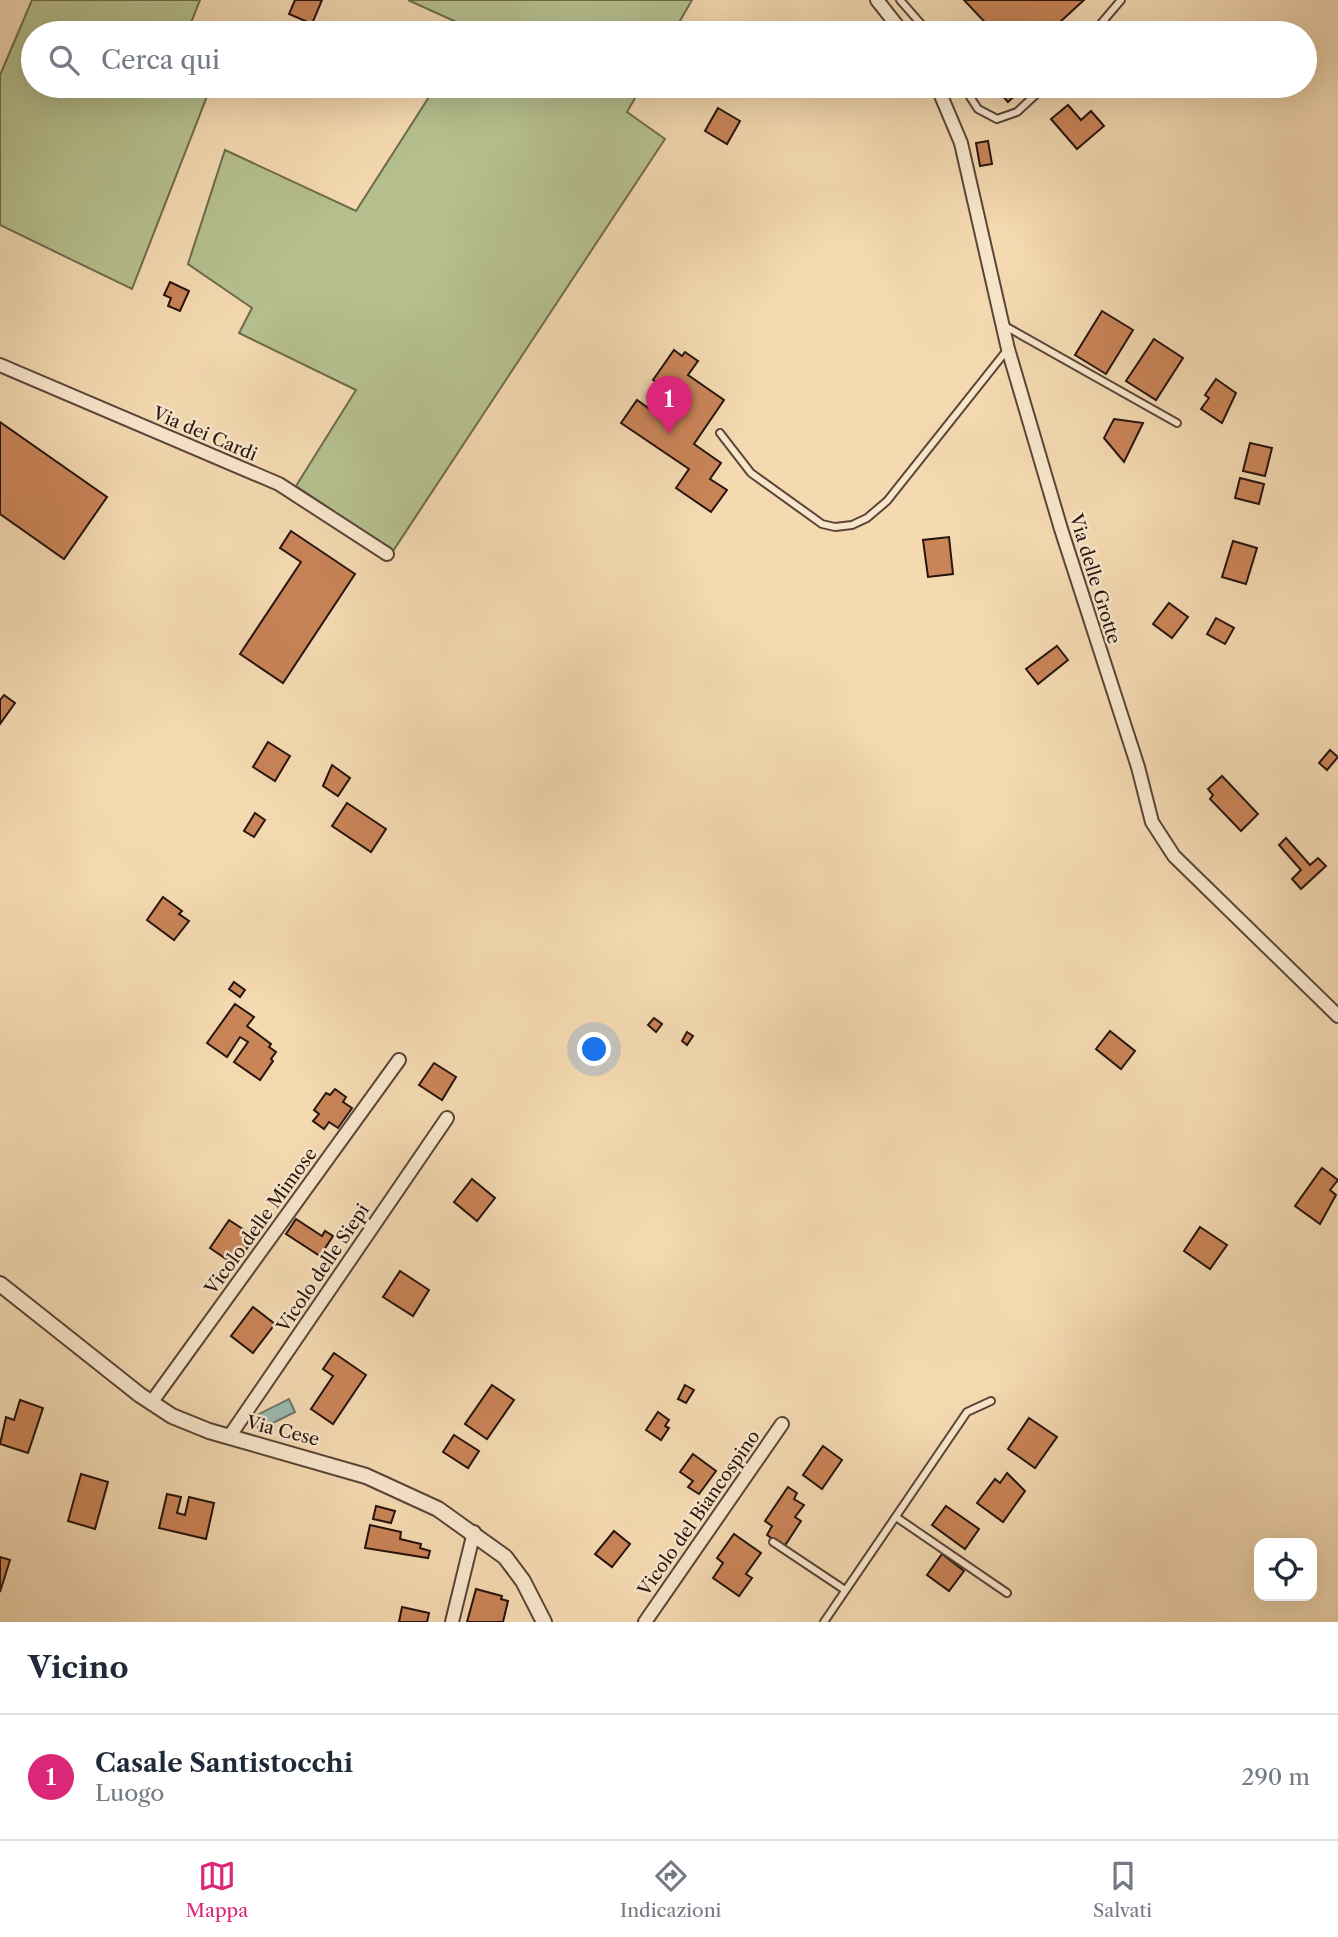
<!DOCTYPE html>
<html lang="it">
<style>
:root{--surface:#fff;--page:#f6f6f7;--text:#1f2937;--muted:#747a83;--line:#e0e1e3;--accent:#db2777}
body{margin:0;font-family:"Libre Caslon Text",serif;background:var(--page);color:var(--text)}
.controls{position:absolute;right:21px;bottom:21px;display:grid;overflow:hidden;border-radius:14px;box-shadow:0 7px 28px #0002}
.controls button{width:63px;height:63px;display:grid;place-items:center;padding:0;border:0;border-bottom:2px solid var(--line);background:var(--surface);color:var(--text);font:35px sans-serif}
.you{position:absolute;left:595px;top:1050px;width:24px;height:24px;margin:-18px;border:5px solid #fff;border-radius:50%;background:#1a73e8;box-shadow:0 0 0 10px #1a73e833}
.badge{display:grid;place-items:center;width:46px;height:46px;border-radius:50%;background:var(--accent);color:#fff;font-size:23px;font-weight:700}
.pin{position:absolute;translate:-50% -58px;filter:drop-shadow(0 2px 4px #0008)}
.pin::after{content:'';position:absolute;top:37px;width:24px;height:21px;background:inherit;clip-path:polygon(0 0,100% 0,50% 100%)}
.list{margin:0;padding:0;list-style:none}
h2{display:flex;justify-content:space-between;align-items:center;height:91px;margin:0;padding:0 28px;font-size:30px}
h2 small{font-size:23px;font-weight:400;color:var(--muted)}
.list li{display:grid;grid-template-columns:46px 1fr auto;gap:21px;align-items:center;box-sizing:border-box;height:126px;padding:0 28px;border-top:2px solid var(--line)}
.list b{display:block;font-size:26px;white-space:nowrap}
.list p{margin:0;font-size:23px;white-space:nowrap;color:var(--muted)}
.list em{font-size:23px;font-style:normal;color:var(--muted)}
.icon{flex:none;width:38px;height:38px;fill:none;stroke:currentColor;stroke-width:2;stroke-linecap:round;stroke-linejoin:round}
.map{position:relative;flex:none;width:1338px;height:1622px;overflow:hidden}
.search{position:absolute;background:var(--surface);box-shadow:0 7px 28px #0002;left:21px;right:21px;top:21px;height:77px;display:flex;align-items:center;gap:18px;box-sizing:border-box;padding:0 24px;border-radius:38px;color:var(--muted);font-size:26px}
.sheet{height:217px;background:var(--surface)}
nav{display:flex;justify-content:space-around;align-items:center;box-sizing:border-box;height:98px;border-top:2px solid var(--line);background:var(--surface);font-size:19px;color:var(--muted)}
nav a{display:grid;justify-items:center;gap:4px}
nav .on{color:var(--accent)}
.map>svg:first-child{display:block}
.green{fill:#b6c08f;stroke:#6e6a4e;stroke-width:2}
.water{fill:#9cbab0;stroke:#6d786f;stroke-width:2}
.building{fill:#c98458;stroke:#26140e;stroke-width:2}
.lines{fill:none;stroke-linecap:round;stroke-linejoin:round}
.service-casing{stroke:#5a4537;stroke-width:10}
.minor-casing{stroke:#5a4537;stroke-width:16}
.tertiary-casing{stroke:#5a4537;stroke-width:18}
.service{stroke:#f8e6cc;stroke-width:6}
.minor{stroke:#f8e6cc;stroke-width:12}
.tertiary{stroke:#f8e6cc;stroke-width:14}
.labels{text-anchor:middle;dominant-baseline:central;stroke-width:5;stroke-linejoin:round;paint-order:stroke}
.street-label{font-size:18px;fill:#26140e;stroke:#f8e6cc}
</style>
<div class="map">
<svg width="1338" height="1622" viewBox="0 0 1338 1622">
<rect width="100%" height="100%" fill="#f4d9b1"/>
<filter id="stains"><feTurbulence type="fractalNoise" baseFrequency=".00286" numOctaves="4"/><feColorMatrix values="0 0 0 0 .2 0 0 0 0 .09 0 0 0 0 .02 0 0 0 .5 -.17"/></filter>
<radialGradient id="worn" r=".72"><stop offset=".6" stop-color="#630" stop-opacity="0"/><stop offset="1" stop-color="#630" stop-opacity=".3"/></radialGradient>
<g class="green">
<path d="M32,0H200L187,33H33V86H211L132,289L0,225V75Z"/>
<path d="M408,0H692L673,33H463V25Z"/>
<path d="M436,86H642L627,112L665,139L393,551L296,486L356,390L239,333L252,308L188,264L225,150L356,211Z"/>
</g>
<path class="water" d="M289,1399L295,1412L259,1430L253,1417Z"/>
<g class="building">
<path d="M295,0H322L312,24L289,14Z"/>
<path d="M964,0H1084L1048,33H995Z"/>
<path d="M328,26L350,33H325Z"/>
<path d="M994,86H1025L1008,102Z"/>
<path d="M1068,105L1081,120L1091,111L1104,126L1077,149L1051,119Z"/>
<path d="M718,108L740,121L727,144L705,131Z"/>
<path d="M988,141L992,164L980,166L976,143Z"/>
<path d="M170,282L189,291L180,311L168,306L171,298L164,295Z"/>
<path d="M1102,311L1133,330L1106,374L1075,355Z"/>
<path d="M1154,339L1183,358L1156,400L1126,381Z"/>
<path d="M674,350L682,356L685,352L698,361L688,375L724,400L694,444L721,463L710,479L727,490L711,512L676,488L689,469L621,423L637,400L658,415L672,393L653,380Z"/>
<path d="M1216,379L1236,393L1222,423L1201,409L1209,398L1205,395Z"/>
<path d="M1114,419L1143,423L1124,462L1104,438Z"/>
<path d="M0,422L107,497L64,559L0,514Z"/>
<path d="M1250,443L1272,448L1265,476L1243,471Z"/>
<path d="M1240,478L1264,484L1259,504L1235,498Z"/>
<path d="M291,531L355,574L283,683L240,654L301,562L280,548Z"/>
<path d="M949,537L953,574L928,577L923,540Z"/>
<path d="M1233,541L1257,548L1246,584L1222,577Z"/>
<path d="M1169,603L1188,617L1172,638L1153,624Z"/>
<path d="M1216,618L1234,628L1225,644L1207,634Z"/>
<path d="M1057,646L1068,660L1038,684L1026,669Z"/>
<path d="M4,695L15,703L0,724V700Z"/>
<path d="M268,742L290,756L275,781L253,767Z"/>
<path d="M1330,750L1338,757L1327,770L1319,763Z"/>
<path d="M332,765L350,778L338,796L323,786Z"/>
<path d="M1222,776L1258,814L1241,831L1210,799L1213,795L1208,789Z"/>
<path d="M347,803L386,829L371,852L332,826Z"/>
<path d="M255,813L265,820L254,837L244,831Z"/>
<path d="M1286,838L1310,865L1318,858L1326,866L1301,889L1292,879L1301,870L1279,845Z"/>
<path d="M163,897L182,911L179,914L189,921L174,940L147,920Z"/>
<path d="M234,982L245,990L240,997L229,989Z"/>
<path d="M235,1004L254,1017L247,1026L271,1044L269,1047L276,1052L271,1059L273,1061L260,1080L234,1062L248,1042L240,1037L227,1057L207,1043Z"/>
<path d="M654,1018L662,1024L656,1032L648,1025Z"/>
<path d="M1110,1031L1135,1051L1121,1069L1096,1049Z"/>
<path d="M687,1032L693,1036L687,1045L682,1041Z"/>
<path d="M434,1063L456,1077L442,1100L419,1085Z"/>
<path d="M335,1089L346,1097L343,1102L352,1108L338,1128L329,1122L324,1129L313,1121L319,1114L314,1110L326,1093L330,1095Z"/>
<path d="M1322,1168L1338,1180L1330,1190L1336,1195L1320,1224L1295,1206Z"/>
<path d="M472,1179L495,1198L477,1221L454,1202Z"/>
<path d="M296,1219L322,1236L325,1231L333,1236L320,1256L286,1234Z"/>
<path d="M229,1220L255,1237L235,1265L210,1248Z"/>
<path d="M1200,1227L1227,1245L1210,1269L1184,1251Z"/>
<path d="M400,1271L429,1290L413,1316L383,1297Z"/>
<path d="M253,1307L275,1324L253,1353L231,1336Z"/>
<path d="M334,1353L366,1375L333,1424L311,1409L333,1376L323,1369Z"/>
<path d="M492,1385L514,1400L487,1439L465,1424Z"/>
<path d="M685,1385L694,1390L686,1403L678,1399Z"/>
<path d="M20,1400L43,1408L28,1453L0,1444L6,1417L14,1420Z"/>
<path d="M658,1412L669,1420L665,1426L669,1428L661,1440L646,1430Z"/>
<path d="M1029,1418L1057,1437L1035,1468L1008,1449Z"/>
<path d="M454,1435L479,1451L468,1468L443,1452Z"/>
<path d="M823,1446L842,1460L822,1489L803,1475Z"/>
<path d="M693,1454L716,1471L699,1494L688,1487L693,1481L680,1472Z"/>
<path d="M1007,1473L1025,1491L1003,1522L977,1503L995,1479L1000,1483Z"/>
<path d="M81,1474L108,1482L95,1529L68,1521Z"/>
<path d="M788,1487L797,1493L794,1499L804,1505L795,1517L801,1521L784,1547L767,1535L772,1526L765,1521Z"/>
<path d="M167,1494L181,1497L177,1513L185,1515L189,1497L214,1503L206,1539L159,1528Z"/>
<path d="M376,1506L395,1511L391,1523L373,1519Z"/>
<path d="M946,1506L979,1529L965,1549L932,1525Z"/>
<path d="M370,1525L401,1532L400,1539L421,1544L420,1548L430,1551L428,1558L365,1548Z"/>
<path d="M614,1531L630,1544L612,1567L595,1554Z"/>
<path d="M734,1534L761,1553L746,1574L752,1578L739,1596L713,1578L723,1563L717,1558Z"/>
<path d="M942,1554L964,1571L949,1591L927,1575Z"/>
<path d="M0,1557L10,1560L0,1592Z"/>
<path d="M476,1589L502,1596L501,1599L508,1601L503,1622H467Z"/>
<path d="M402,1607L429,1613L427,1622H399Z"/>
</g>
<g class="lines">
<g class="service-casing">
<g id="service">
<path d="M900,0L929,33"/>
<path d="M1093,33L1121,0"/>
<path d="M963,86L978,109L997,119L1017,112L1045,86"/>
<path d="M1005,326L1177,423"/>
<path d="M720,433L751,473L822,524L835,527L852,525L867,518L887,501L1007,350"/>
<path d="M896,1517L1007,1593"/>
<path d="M773,1542L845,1590"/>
<path d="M824,1622L967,1412L991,1401"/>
</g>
</g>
<g class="minor-casing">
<g id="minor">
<path d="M877,0L903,33"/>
<path d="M937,86L961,143L1008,349L1061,529L1138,767L1152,822L1174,856L1338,1016"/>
<path d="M0,365L279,484L387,554"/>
<path d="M151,1403L399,1060"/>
<path d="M229,1437L447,1118"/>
<path d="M452,1622L474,1532"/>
<path d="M645,1622L782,1424"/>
</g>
</g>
<g class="tertiary-casing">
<path id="tertiary" d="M0,1284L140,1395L172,1416L209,1431L366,1476L438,1509L505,1557L523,1581L544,1622"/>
</g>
<use href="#service" class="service"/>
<use href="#minor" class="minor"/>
<use href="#tertiary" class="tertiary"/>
</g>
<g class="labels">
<g class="street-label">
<text transform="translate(205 434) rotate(23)">Via dei Cardi</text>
<text transform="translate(1095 579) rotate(73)">Via delle Grotte</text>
<text transform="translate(261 1221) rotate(-54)">Vicolo delle Mimose</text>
<text transform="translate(323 1268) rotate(-56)">Vicolo delle Siepi</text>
<text transform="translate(283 1431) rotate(14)">Via Cese</text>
<text transform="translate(699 1513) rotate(-55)">Vicolo del Biancospino</text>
</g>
</g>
<rect width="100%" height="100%" filter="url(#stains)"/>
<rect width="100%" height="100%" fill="url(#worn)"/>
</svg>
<div class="controls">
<button><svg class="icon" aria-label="locate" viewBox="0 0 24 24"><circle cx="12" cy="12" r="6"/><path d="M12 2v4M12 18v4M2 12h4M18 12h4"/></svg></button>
</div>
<div class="you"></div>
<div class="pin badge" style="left:669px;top:434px">1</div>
<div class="search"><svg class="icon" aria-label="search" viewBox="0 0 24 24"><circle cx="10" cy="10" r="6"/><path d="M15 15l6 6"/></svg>Cerca qui</div>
</div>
<section class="sheet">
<h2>Vicino<small></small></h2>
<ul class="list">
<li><span class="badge">1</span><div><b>Casale Santistocchi</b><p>Luogo</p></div><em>290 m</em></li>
</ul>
</section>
<nav>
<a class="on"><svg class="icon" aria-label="map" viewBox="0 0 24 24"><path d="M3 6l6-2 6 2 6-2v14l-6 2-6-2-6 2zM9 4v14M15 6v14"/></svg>Mappa</a>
<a><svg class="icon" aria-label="directions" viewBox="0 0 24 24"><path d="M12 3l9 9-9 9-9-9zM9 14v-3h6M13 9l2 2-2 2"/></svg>Indicazioni</a>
<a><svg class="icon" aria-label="saved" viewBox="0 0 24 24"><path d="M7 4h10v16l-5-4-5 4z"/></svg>Salvati</a>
</nav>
